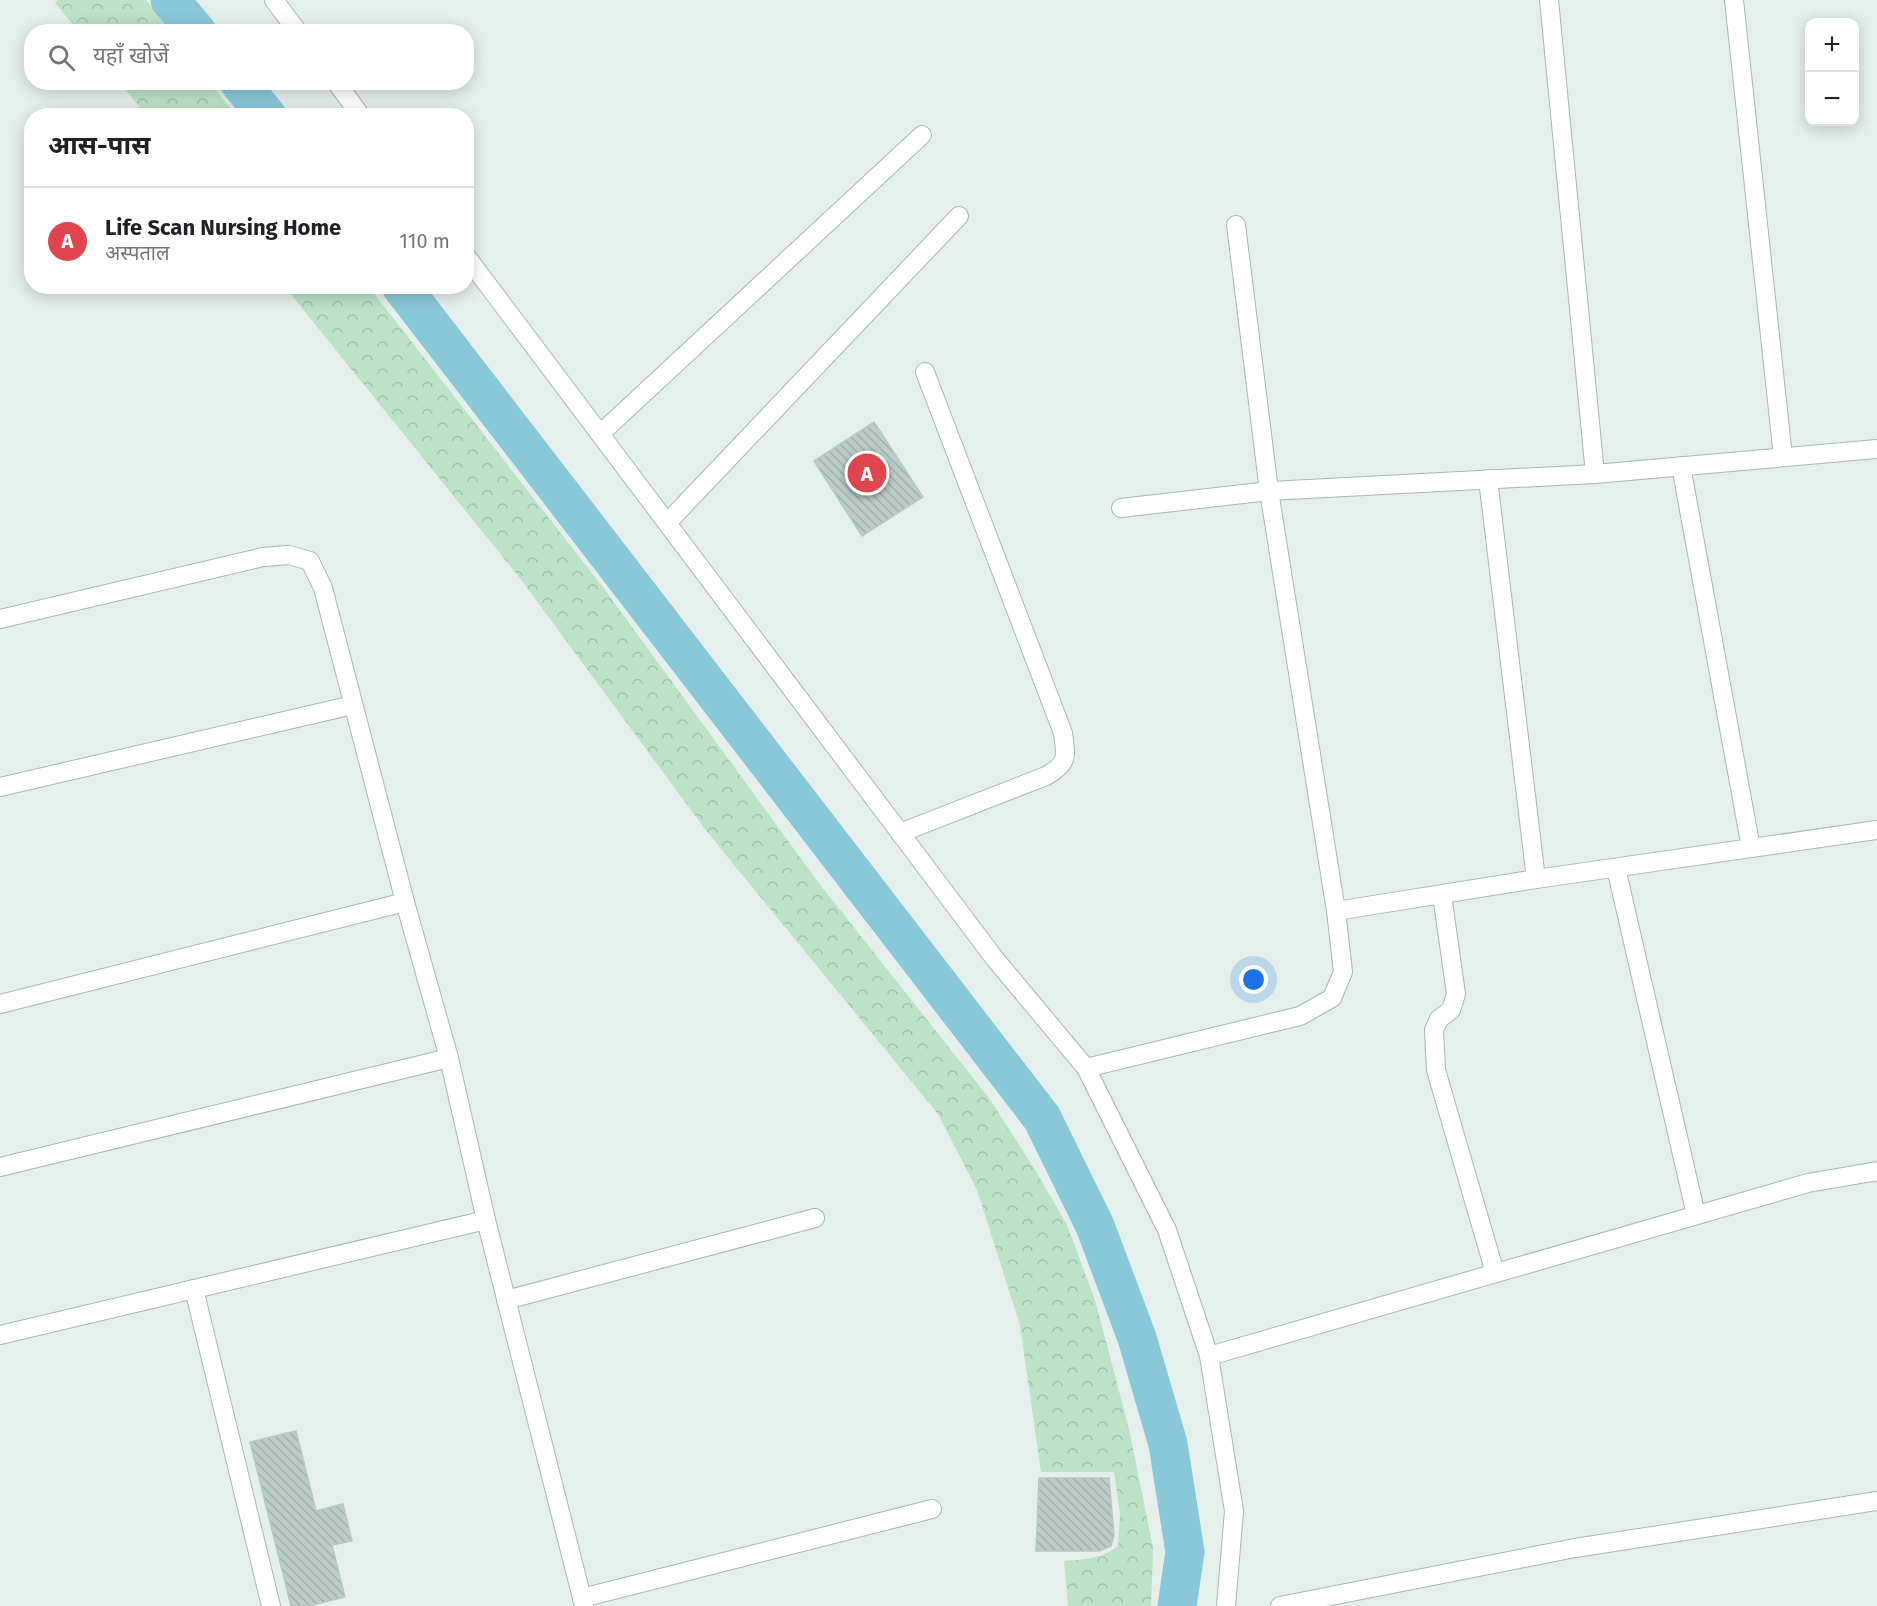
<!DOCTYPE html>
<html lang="hi">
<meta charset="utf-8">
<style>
:root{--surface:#fff;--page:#f2f2f2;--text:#202124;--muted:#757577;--line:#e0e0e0;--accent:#d93025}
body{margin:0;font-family:"Fira Sans","Noto Sans Devanagari",sans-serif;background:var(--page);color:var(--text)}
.controls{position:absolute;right:18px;top:18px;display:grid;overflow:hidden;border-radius:12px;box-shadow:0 3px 15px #0003}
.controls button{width:54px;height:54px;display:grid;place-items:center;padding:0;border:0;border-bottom:2px solid var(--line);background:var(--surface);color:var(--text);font:30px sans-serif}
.you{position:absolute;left:1254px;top:980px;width:21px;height:21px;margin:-15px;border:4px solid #fff;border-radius:50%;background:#1a73e8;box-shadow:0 0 0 9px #1a73e833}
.badge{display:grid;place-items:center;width:39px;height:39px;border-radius:50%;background:var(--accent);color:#fff;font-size:20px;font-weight:700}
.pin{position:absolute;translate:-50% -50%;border:3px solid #fff;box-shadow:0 2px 6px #0006}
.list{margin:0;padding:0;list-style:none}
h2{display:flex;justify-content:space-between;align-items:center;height:78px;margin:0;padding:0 24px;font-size:26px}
h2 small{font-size:20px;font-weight:400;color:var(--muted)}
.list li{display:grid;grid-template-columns:39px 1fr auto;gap:18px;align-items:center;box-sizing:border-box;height:108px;padding:0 24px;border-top:2px solid var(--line)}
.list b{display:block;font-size:22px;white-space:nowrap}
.list p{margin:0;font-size:20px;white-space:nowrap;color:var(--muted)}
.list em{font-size:20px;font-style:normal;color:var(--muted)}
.icon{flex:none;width:33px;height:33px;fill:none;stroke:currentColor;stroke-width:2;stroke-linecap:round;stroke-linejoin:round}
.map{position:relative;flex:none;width:1877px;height:1606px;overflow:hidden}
.search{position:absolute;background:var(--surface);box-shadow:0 3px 15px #0003;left:24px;top:24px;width:450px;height:66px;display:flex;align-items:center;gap:15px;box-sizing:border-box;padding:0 21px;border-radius:24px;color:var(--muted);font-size:22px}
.panel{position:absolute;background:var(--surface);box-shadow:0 3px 15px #0003;left:24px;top:108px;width:450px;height:186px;border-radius:24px}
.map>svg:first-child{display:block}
.forest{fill:url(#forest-crowns)}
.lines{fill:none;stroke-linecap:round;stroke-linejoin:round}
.canal{stroke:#89c8d8;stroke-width:39}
.building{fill:url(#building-back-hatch);stroke:#b6cac2;stroke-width:1.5}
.minor-casing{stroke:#a7b8b3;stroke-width:20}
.minor{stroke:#fff;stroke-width:18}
</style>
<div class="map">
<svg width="1877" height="1606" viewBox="0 0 1877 1606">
<defs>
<pattern id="forest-crowns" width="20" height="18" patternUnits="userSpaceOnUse" patternTransform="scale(1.5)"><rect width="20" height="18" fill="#bce2c8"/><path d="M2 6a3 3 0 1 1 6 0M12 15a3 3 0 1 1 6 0" fill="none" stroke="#a1c3ad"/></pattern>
<pattern id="building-back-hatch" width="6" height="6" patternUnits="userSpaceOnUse" patternTransform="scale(1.5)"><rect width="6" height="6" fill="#bccdc7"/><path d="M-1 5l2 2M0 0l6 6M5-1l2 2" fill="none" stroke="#a1b1ac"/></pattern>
</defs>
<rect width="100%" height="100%" fill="#e5efeb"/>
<g class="forest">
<path d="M58,0H146L170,31H78L55,3Z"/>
<path d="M120,83H210L236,115H146Z"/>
<path d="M285,287H369L605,590L818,882L989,1098L1037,1173L1067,1225L1095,1300L1129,1429L1153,1548L1151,1606H1068L1064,1561C1085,1559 1102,1559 1118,1546L1120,1514L1114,1472H1041L1020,1325L977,1190L938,1114L708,833L519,577Z"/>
</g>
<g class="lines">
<g class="canal">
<path d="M170,0L197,32"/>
<path d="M239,82L267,116"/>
<path d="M401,286L1042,1118L1095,1226L1137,1338L1168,1444L1185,1552L1177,1606"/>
</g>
</g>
<g class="building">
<path d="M874,422L923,497L862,536L814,461Z"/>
<path d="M296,1431L316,1511L343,1504L352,1541L332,1545L345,1597L308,1606H291L250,1442Z"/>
<path d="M1039,1478H1109L1114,1535L1111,1546L1099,1551H1036Z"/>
</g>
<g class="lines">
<g class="minor-casing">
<g id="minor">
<path d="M274,0L298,32"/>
<path d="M1549,0L1595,474"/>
<path d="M1734,0L1783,457"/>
<path d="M336,82L361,116"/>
<path d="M466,256L995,959L1086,1068L1167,1230L1209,1356L1234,1511L1226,1606"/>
<path d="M600,434L922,135"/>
<path d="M1681,466L1751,848"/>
<path d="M1488,479L1536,879"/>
<path d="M1121,508L1269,491L1595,474L1877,449"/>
<path d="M667,523L959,216"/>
<path d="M0,619L263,557L289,555L310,561L323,588L405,902L449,1058L486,1220L584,1606"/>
<path d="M0,787L353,705"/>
<path d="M900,833L1046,776C1069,763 1066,757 1063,733L925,372"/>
<path d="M1616,868L1696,1215"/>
<path d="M1442,895L1456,994L1451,1010L1439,1019L1434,1030L1436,1070L1495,1273"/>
<path d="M1336,911L1536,879L1877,830"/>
<path d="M0,1004L405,902"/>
<path d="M1086,1068L1300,1016L1332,998L1343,972L1336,911L1269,491L1236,225"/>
<path d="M0,1167L449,1058"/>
<path d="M194,1289L271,1606"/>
<path d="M506,1300L815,1218"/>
<path d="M0,1335L486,1220"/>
<path d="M1209,1356L1808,1183L1877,1171"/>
<path d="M582,1598L932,1509"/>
<path d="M1280,1606L1575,1548L1877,1501"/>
</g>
</g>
<use href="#minor" class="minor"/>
</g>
</svg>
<div class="controls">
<button>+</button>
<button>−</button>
</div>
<div class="you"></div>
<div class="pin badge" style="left:867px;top:473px;background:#e0444e">A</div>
<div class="search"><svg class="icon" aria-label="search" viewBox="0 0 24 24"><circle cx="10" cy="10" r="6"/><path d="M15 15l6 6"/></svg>यहाँ खोजें</div>
<section class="panel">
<h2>आस-पास<small></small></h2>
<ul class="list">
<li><span class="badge" style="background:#e0444e">A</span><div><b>Life Scan Nursing Home</b><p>अस्पताल</p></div><em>110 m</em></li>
</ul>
</section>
</div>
